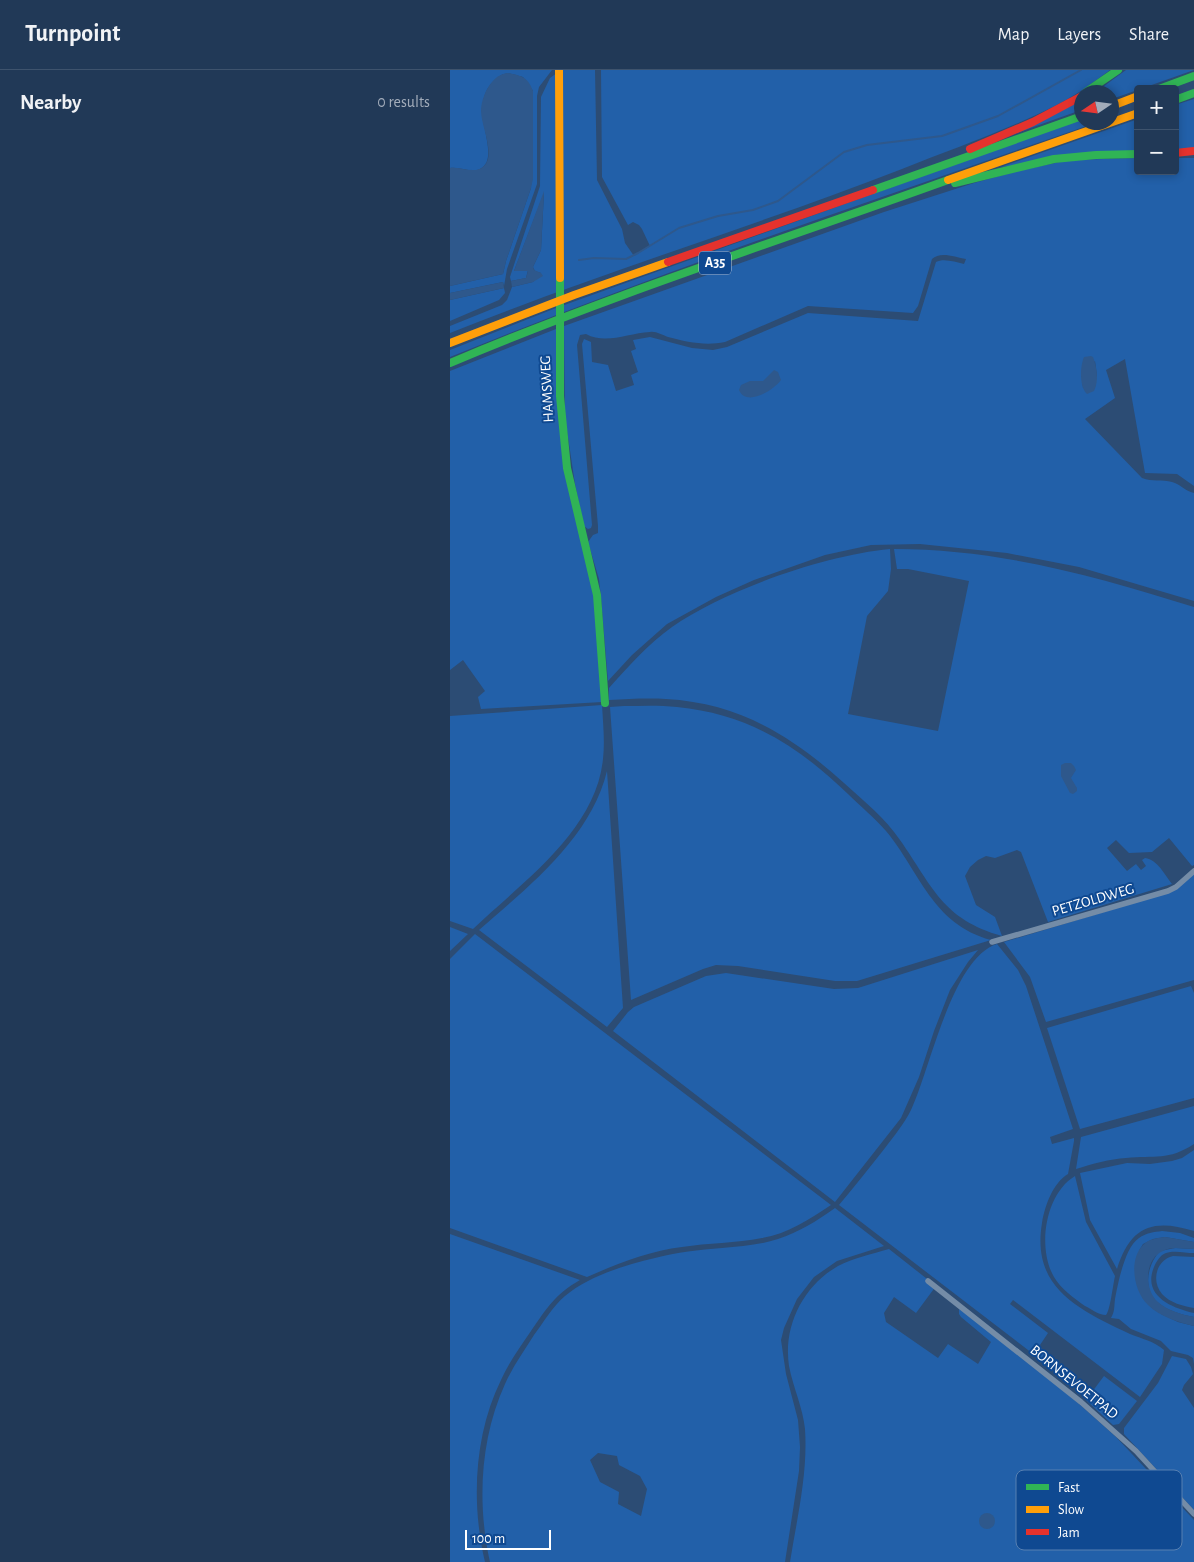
<!DOCTYPE html>
<meta charset="utf-8">
<style>
:root{--surface:#213957;--page:#29405d;--text:#f1f3f6;--muted:#a2acba;--line:#3e536d}
body{margin:0;font-family:"Alegreya Sans",sans-serif;background:var(--page);color:var(--text)}
.controls{position:absolute;right:15px;top:15px;display:grid;overflow:hidden;border-radius:5px;box-shadow:0 2px 8px #0003}
.controls button{width:45px;height:45px;display:grid;place-items:center;padding:0;border:0;border-bottom:1px solid var(--line);background:var(--surface);color:var(--text);font:25px sans-serif}
.compass{position:absolute;left:624px;top:15px;width:45px;height:45px;border-radius:50%;background:var(--surface);box-shadow:0 2px 8px #0003;rotate:257deg}
.scale{position:absolute;left:15px;bottom:12px;width:86px;box-sizing:border-box;padding-left:5px;border:2px solid #fff;border-top:0;font-size:14px;line-height:18px;white-space:nowrap;color:#fff;-webkit-text-stroke:4px #0f4991;paint-order:stroke}
.list{margin:0;padding:0;list-style:none}
h2{display:flex;justify-content:space-between;align-items:center;height:65px;margin:0;padding:0 20px;font-size:21px}
h2 small{font-size:16px;font-weight:400;color:var(--muted)}
.map{position:relative;flex:none;width:744px;height:1492px;overflow:hidden}
header{display:flex;align-items:center;gap:30px;box-sizing:border-box;height:70px;padding:0 25px;background:var(--surface);border-bottom:1px solid var(--line)}
header strong{font-size:24px}
nav{display:flex;gap:28px;margin-inline-start:auto;font-size:18px}
main{display:flex}
aside{flex:1;background:var(--surface)}
.map>svg:first-child{display:block}
.green{fill:#2260a9;fill-rule:evenodd}
.water{fill:#2e588c}
.lines{fill:none;stroke-linecap:round;stroke-linejoin:round}
.stream{stroke:#2e588c;stroke-width:2}
.street{stroke:#748ca7;stroke-width:5.5}
.fast{stroke:#30b455;stroke-width:8}
.slow{stroke:#ff9f0a;stroke-width:8}
.jam{stroke:#e5322d;stroke-width:8}
.labels{text-anchor:middle;dominant-baseline:central;stroke-width:4;stroke-linejoin:round;paint-order:stroke}
.shield{fill:#0f4991;stroke:#b7c8de;stroke-width:1}
.shield-label{font-size:14px;font-weight:bold;fill:#fff}
.street-label{font-size:15px;fill:#fff;stroke:#0f4991}
.key{fill:#0f4991;stroke:#5780b2;stroke-width:1}
.key-label{font-size:14px;fill:#fff}
</style>
<header>
<strong>Turnpoint</strong>
<nav><a>Map</a><a>Layers</a><a>Share</a></nav>
</header>
<main>
<aside>
<h2>Nearby<small>0 results</small></h2>
<ul class="list">
</ul>
</aside>
<div class="map">
<svg width="744" height="1492" viewBox="0 0 744 1492">
<rect width="100%" height="100%" fill="#2c4c74"/>
<g class="green">
<path d="M0,0H102L89,17L87,26V114L57,199L54,216L53,212L0,223V216L53,204L56,191L81,118L83,21L73,7C57,3 55,0 42,13C18,38 50,82 33,97C24,105 10,96 0,98Z"/>
<path d="M111,0H145L147,110L172,159L175,173L184,186L200,176L192,159L189,155L183,152L178,155L152,107L151,0H660C646,10 632,21 616,30C564,58 507,77 452,99C303,157 149,203 0,263V256L52,235L57,230L62,217L83,212L91,203L85,201L83,197L91,180L94,123L64,201L78,200L76,208L61,211L60,207L90,116L91,27L100,8Z"/>
<path d="M676,0H744L662,29V22H646Z"/>
<path d="M744,29V79L725,80V35Z"/>
<path d="M631,31V40L561,65Z"/>
<path d="M631,49L632,52L645,53C429,128 212,201 0,287V280L106,238Z"/>
<path d="M688,49V81L551,97Z"/>
<path d="M688,88V101H725V88H744V416L727,404L695,403L675,289L656,300L665,328L635,349L692,408C702,412 712,409 722,412C730,414 735,421 744,423V531L629,497L557,483L470,474L421,475L375,485L304,510L266,527L217,554L182,585L158,611L151,528L149,509L138,472L143,465L148,463V456L132,274L134,269L141,272L142,292L158,295L166,321L184,315L181,305L188,302L181,281L186,279L183,270L200,267L242,278L263,280L277,277L358,243L468,251L486,192C494,188 505,192 514,194L516,189C505,187 490,181 482,189L468,236L463,243L358,236L275,272C255,276 237,272 218,267C212,265 206,261 200,262C178,263 156,275 136,264L130,265L127,275L142,455L141,458L138,459L134,456L125,414L115,347L114,256L434,142L524,113L568,101L619,90ZM645,291L647,306L633,318L632,305Z"/>
<path d="M54,218L55,223L49,230L0,251V230Z"/>
<path d="M106,259L109,343L144,527L152,632L31,639L28,627L35,621L13,590L0,600V301Z"/>
<path d="M440,479L441,499L438,521L417,546L398,644L488,661L519,511L458,499H447L444,479C549,479 645,506 744,537V795L742,796L719,768L702,782L679,783L666,770L657,778L677,801L686,794L691,800L696,796L692,790L695,788C708,790 714,804 722,814L598,852L571,782L567,780L545,788L536,786L528,790L520,797L515,806L526,835L545,847L552,866C492,849 483,817 450,770C435,748 414,731 394,713C342,666 289,633 216,629C197,628 178,629 159,630V618C178,597 198,574 222,557C275,520 375,485 440,479Z"/>
<path d="M152,635C153,653 155,671 153,689C146,761 71,813 23,859L0,851V646Z"/>
<path d="M174,636C191,636 209,635 227,637C298,644 347,675 398,724C410,736 425,748 436,761C470,802 482,854 541,870L407,911H385L288,896L266,895L253,899L181,930L160,637Z"/>
<path d="M157,701L173,938L157,957L29,860C78,817 141,768 157,701Z"/>
<path d="M744,803V910L596,952L580,907L554,872L717,823Z"/>
<path d="M0,857L18,864L0,881Z"/>
<path d="M25,864L381,1135C360,1149 337,1164 312,1168C286,1173 258,1173 232,1177C199,1181 167,1194 137,1207L0,1158V889Z"/>
<path d="M547,874L568,900L576,916L623,1059L600,1067L602,1074L624,1068V1071L618,1104C603,1113 595,1135 592,1153C581,1219 630,1240 680,1264C692,1269 704,1271 714,1280L712,1294L690,1327L563,1230L560,1234L598,1263L590,1275L594,1284L591,1290L389,1135C405,1116 420,1097 435,1078C444,1066 454,1054 461,1040C480,1000 502,888 547,874Z"/>
<path d="M528,880L518,892L500,920L484,961L469,1007L451,1048L385,1132L163,961L178,942L184,937L256,906L276,903L384,919L408,918Z"/>
<path d="M741,916L744,923V1028L630,1059L597,958Z"/>
<path d="M744,1036V1074C718,1091 705,1085 676,1088C660,1089 642,1094 626,1099L631,1067Z"/>
<path d="M744,1080V1161C702,1148 680,1157 667,1199L640,1150L630,1103L677,1093L700,1094L722,1091L732,1088Z"/>
<path d="M625,1106L636,1152L665,1206C663,1215 660,1241 656,1245C648,1245 642,1239 635,1236C625,1229 610,1218 604,1207C587,1178 595,1124 625,1106Z"/>
<path d="M385,1138L434,1176L387,1191L364,1207L347,1229L334,1258L331,1270L336,1304L348,1350L350,1377L349,1401L335,1492H40C27,1434 30,1369 55,1314C63,1296 74,1281 84,1265C94,1252 102,1237 115,1226C139,1206 175,1195 205,1188C227,1182 249,1180 272,1178C291,1176 310,1175 328,1169C349,1162 367,1151 385,1138ZM148,1383L167,1386L169,1395L190,1406L197,1419L191,1446L168,1434L169,1422L150,1412L140,1390Z"/>
<path d="M712,1161L730,1163L744,1168V1172L715,1167L703,1169L693,1174L690,1179L686,1190L685,1200L711,1244L728,1252L744,1256V1294L743,1288L738,1285L721,1281L711,1271L681,1259L669,1249L661,1248C665,1241 664,1237 665,1229C668,1213 675,1177 689,1168C696,1163 704,1162 712,1161Z"/>
<path d="M0,1164L130,1210C105,1224 97,1238 81,1261C70,1277 59,1292 51,1310C24,1365 21,1433 35,1492H0Z"/>
<path d="M725,1178L744,1179V1183C736,1183 724,1180 716,1183C710,1185 706,1192 704,1197C692,1226 722,1238 744,1243V1247C732,1245 716,1240 707,1232C692,1218 698,1194 710,1181Z"/>
<path d="M439,1179L486,1216L466,1243L444,1227L434,1243L436,1252L488,1288L498,1274L528,1294L541,1272L511,1247L509,1244V1239L567,1278L666,1367L744,1450V1492H340C347,1448 358,1404 355,1359C353,1338 343,1317 339,1296C333,1256 353,1216 388,1196C403,1188 422,1184 439,1179Z"/>
<path d="M723,1186L744,1187V1238C733,1236 720,1233 712,1224C701,1211 706,1190 723,1186Z"/>
<path d="M722,1286L736,1289L741,1297L743,1304L734,1315L732,1320L744,1338V1440L674,1364V1358L677,1354L708,1313Z"/>
<path d="M654,1306L687,1331L669,1354L663,1355L636,1330Z"/>
</g>
<g class="water">
<path d="M58,3C72,6 78,7 83,21V109L81,118L56,191L53,204L0,216V98C10,96 25,105 34,96C46,85 31,56 31,41C31,31 36,19 42,12C47,6 51,4 58,3Z"/>
<path d="M94,121L91,180L83,197L84,200L91,203L93,206L83,212L62,217L61,211L76,208L78,201H64Z"/>
<path d="M53,212L54,218L0,230V223Z"/>
<path d="M641,286L643,287C647,297 649,311 644,321L637,324C629,317 630,296 634,287Z"/>
<path d="M324,300L328,302L331,310C323,321 296,337 289,320L291,315L300,311H313Z"/>
<path d="M615,693H621L624,696L626,700L621,708L627,718V721L623,724L620,723L611,706V695Z"/>
<path d="M715,1167L744,1172V1179C734,1179 722,1176 713,1181C694,1189 694,1220 708,1232C716,1240 733,1245 744,1247V1256C728,1252 710,1247 698,1235C684,1222 678,1190 693,1175C699,1169 707,1168 715,1167Z"/>
<circle cx="537" cy="1451" r="8"/>
</g>
<g class="lines">
<path class="stream" d="M129,190L144,188L176,189L188,183L229,158L268,146L303,140L328,131L394,82L417,75L492,66L548,46L631,0"/>
<g class="street">
<path d="M542,872L718,821L726,817L744,801"/>
<path d="M478,1211L631,1332L686,1381L744,1444"/>
</g>
<g class="fast">
<path d="M709,19L744,6"/>
<path d="M636,22L668,0"/>
<path d="M725,30L744,23"/>
<path d="M505,113L604,89L646,85L688,84"/>
<path d="M423,120L632,46"/>
<path d="M110,208V326L117,398L147,525L155,633"/>
<path d="M0,293C163,224 332,170 498,110"/>
</g>
<g class="slow">
<path d="M109,0L110,208"/>
<path d="M662,36L688,26"/>
<path d="M498,110L688,43"/>
<path d="M0,273L124,225L218,192"/>
</g>
<g class="jam">
<path d="M520,79L583,52L632,26"/>
<path d="M725,83L744,81"/>
<path d="M218,192L423,120"/>
</g>
</g>
<g class="labels">
<rect class="shield" x="249" y="181.5" width="32" height="23" rx="4"/>
<g class="shield-label">
<text x="265" y="193">A35</text>
</g>
<g class="street-label">
<text transform="translate(97 319) rotate(-93)">HAMSWEG</text>
<text transform="translate(643 830) rotate(-16)">PETZOLDWEG</text>
<text transform="translate(624 1312) rotate(39)">BORNSEVOETPAD</text>
</g>
</g>
<rect x="566" y="1400" width="166" height="80" rx="8" class="key"/>
<rect x="576" y="1414" width="23" height="6" fill="#30b455"/>
<rect x="576" y="1436" width="23" height="7" fill="#ff9f0a"/>
<rect x="576" y="1459" width="23" height="6" fill="#e5322d"/>
<g class="key-label">
<text x="608" y="1422">Fast</text>
<text x="608" y="1444">Slow</text>
<text x="608" y="1467">Jam</text>
</g>
</svg>
<div class="controls">
<button>+</button>
<button>−</button>
</div>
<svg class="compass" viewBox="-18 -18 36 36"><path d="M0-13l5 13h-10z" fill="#e53935"/><path d="M0 13l5-13h-10z" fill="#a2acba"/></svg>
<div class="scale">100 m</div>
</div>
</main>
